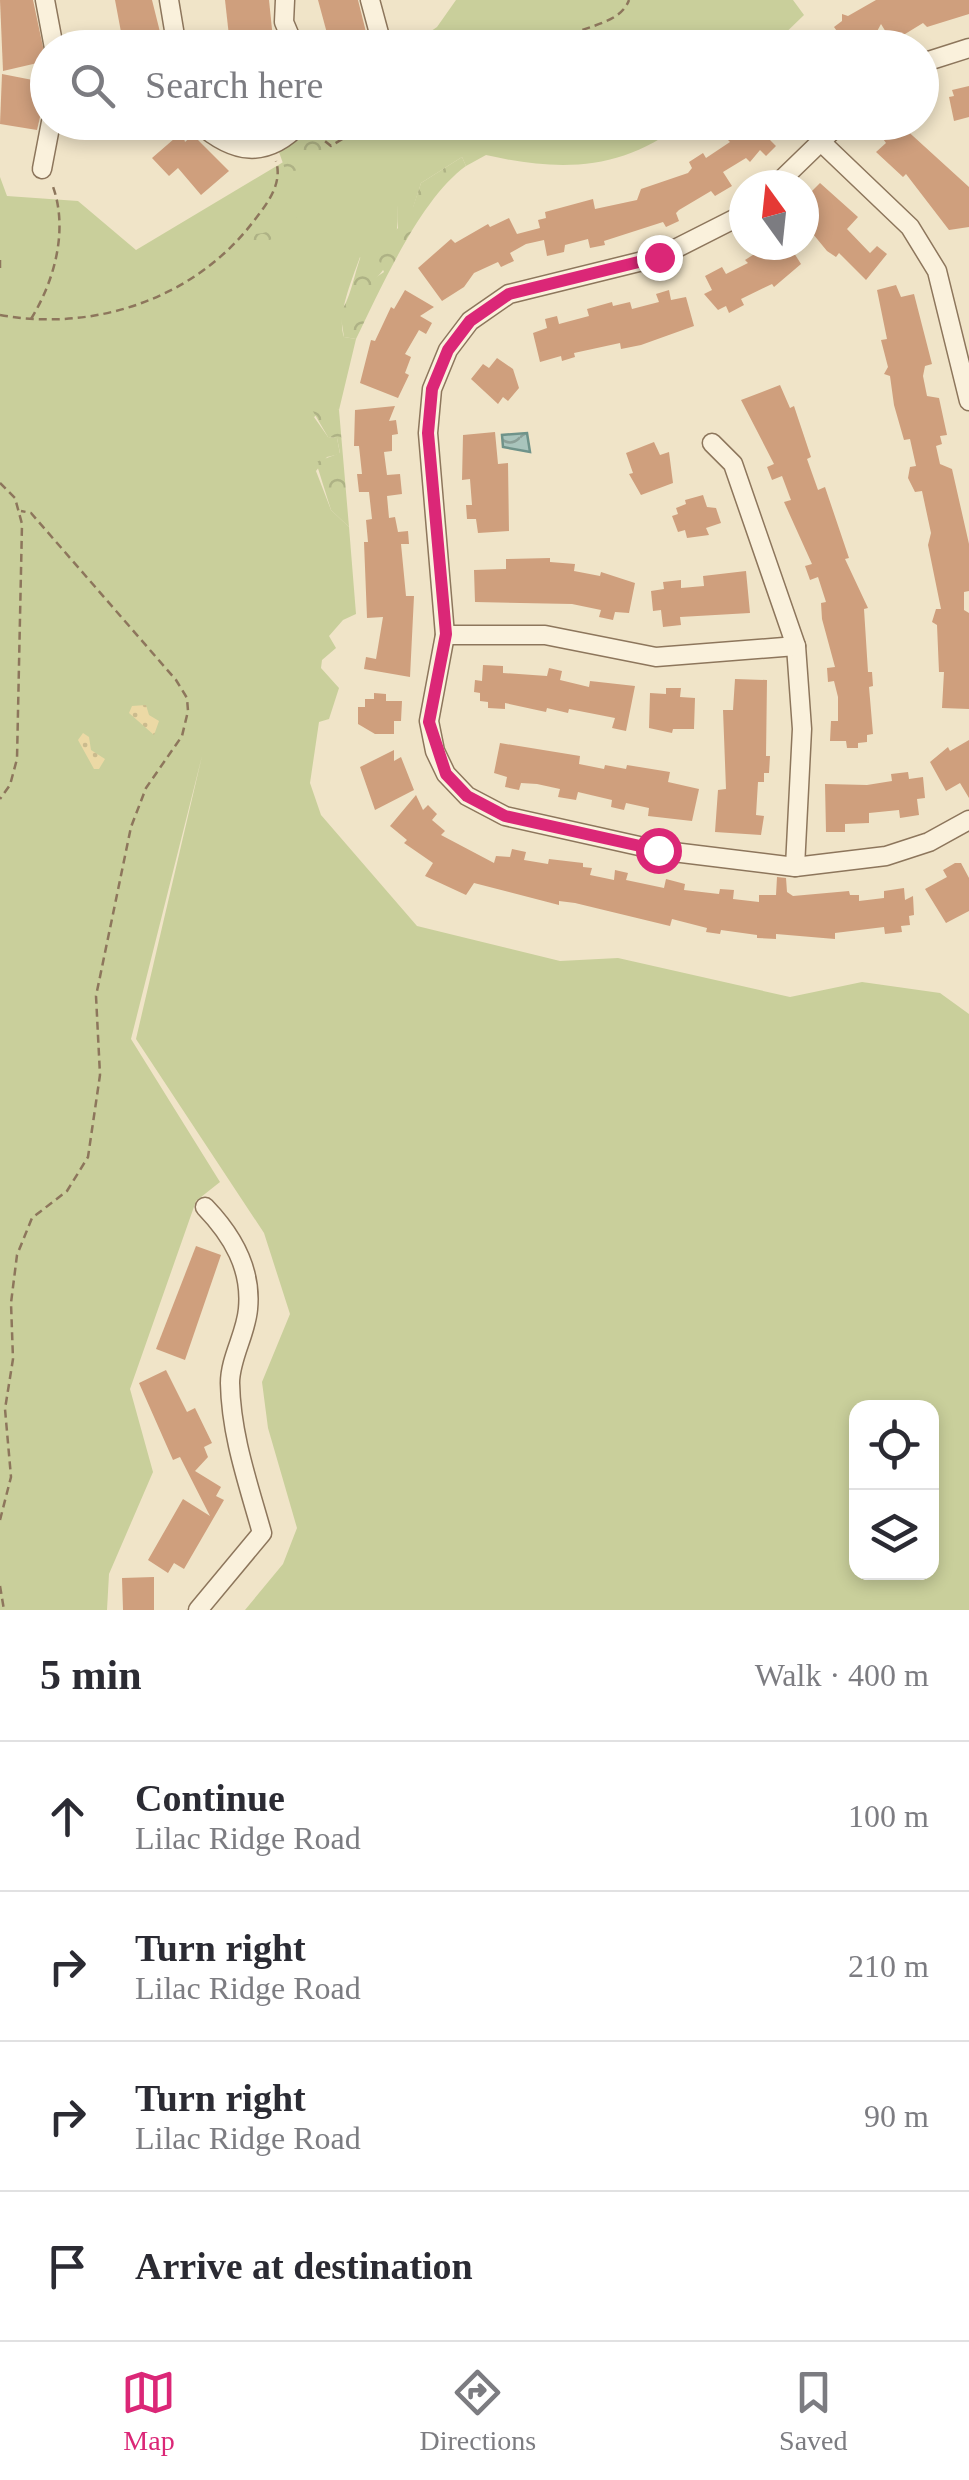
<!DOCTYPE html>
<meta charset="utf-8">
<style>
:root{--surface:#fff;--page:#f2f2f3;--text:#2b2b33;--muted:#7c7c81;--line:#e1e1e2;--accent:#db2777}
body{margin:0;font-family:"Times New Roman",serif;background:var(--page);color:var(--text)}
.controls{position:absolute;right:30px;bottom:30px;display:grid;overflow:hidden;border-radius:20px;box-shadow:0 5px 15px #0003}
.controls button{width:90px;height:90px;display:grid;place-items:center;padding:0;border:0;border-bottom:2px solid var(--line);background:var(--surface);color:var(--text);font:50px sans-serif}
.compass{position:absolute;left:729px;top:170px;width:90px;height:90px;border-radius:50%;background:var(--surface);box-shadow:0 5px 15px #0003;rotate:345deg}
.stop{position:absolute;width:30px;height:30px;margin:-22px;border:8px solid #db2777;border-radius:50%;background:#fff}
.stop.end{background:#db2777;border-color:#fff;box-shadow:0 2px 10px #0008}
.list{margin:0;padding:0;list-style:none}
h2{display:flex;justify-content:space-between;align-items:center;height:130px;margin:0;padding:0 40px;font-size:42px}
h2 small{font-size:32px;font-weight:400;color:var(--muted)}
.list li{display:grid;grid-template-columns:65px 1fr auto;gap:30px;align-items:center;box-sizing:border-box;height:150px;padding:0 40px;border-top:2px solid var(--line)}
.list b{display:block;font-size:38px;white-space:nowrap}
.list p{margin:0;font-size:32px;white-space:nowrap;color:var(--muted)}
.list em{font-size:32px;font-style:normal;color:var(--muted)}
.icon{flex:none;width:55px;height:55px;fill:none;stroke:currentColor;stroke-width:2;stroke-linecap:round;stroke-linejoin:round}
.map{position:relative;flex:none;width:969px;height:1610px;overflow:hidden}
.search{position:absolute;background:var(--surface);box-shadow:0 5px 15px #0003;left:30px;right:30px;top:30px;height:110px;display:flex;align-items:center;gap:25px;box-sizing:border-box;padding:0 35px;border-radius:55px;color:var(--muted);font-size:38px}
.sheet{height:730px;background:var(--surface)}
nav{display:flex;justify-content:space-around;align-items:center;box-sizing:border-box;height:140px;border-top:2px solid var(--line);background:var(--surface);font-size:28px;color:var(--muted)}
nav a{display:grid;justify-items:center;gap:5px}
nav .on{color:var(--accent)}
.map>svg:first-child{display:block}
.grass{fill:#c9cf9b;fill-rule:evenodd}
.forest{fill:url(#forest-crowns)}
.sand{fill:url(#sand-dots)}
.water{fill:url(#water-waves);stroke:#6f938a;stroke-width:2.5}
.building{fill:#cf9f7d}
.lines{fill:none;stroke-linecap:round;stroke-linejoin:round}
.minor-casing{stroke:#8d765c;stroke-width:21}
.path{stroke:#8d765c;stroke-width:2.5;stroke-dasharray:8 5;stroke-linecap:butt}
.minor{stroke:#faf1dc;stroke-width:18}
.route{stroke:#db2777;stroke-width:12}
</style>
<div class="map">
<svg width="969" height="1610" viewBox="0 0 969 1610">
<defs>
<pattern id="forest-crowns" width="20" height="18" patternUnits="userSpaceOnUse" patternTransform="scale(2.5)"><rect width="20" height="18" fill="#c9cf9b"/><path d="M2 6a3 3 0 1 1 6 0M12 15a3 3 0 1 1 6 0" fill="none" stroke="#aeb285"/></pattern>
<pattern id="sand-dots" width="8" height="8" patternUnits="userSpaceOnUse" patternTransform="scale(2.5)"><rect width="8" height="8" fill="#ecd9a5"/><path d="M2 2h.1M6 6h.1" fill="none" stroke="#cbbb8e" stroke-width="1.8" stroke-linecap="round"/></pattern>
<pattern id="water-waves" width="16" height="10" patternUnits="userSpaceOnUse" patternTransform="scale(2.5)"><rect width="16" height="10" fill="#a9c4bc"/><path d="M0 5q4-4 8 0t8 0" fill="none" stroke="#8ba098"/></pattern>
</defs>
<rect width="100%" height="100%" fill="#f0e4c8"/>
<g class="grass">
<path d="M456,0H793L804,15L771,47H408L437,27Z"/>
<path d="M334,123H683C621,171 561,172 486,155L466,166L462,157L421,183L413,208L397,206C400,228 393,264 375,279L360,257C353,277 336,316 344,337L356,339L339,410L329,406L314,417L328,437L337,438L340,454L327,457L316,471L331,510L349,527L356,614L343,620L329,636L336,648L322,660L321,668L339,688L329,719L319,722L310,783L321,815L417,926L560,961L618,958L790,997L862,982L940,993L969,1014V1610H245L283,1564L297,1528L268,1428L262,1382L290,1314L264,1233L136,1039L202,756L131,1039L220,1182L196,1201L130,1389L153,1472L109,1574L107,1610H0V177L7,196L78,201L136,250L332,133ZM856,1408H932V1572H856Z"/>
</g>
<g class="forest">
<path d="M312,123H334L328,150L317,153L315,168L286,172L279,152L300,139Z"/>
<path d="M462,157L466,166C420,199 381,288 356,339L344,337L340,311C349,305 355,271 361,256H368L375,278L384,272L377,256L380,247L398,228L397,205L413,207L421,183Z"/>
<path d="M316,207L317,216L258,246L247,242L254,234C275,234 296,216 316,207Z"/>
<path d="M323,399L339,410L349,527L331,510L316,462L340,453L337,438L328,437L311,408Z"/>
</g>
<g class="sand">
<path d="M146,705L149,715L159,721L154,735L129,713L132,706Z"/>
<path d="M83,733L89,737L91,750L105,759L99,769H94L78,740Z"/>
</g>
<path class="water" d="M527,433L530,452L503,447L502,435Z"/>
<g class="building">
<path d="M0,0H33L46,61L3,71Z"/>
<path d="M115,0H152L161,36L156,37L159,48H124Z"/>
<path d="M225,0H269L273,39L246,48L230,45Z"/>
<path d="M318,0H358L368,40L356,48H331Z"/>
<path d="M876,0H969V14L927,27L923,23L892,42L881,24L868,48H849L834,27L842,21V14L848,16Z"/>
<path d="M2,74L48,83L37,130L0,124Z"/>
<path d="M969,86V117L954,121L949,97L954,96L952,90Z"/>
<path d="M137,122H181L182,126L142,137Z"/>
<path d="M736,122H773L779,128L770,140L776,146L766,156L760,150L750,162L746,158L723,172L732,186L715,196L711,191L679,210L676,213L679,221L666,227L663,222L604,241L605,245L590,248L588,239L565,245L564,252L547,256L544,240L526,244L510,253L514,261L501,267L498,262L474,273L464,287L442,301L418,268L451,239L455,243L488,224L490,227L509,218L517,234L540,228L538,220L546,218L545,212L593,199L595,209L637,200L641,189L688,173L692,168L689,162L703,153L706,158L730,142L726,138Z"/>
<path d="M888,122L902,126L969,187V227L949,230L906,174L903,177L876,152L886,143L878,132Z"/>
<path d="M182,132L185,142L193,135L229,171L201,195L178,168L169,176L152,158Z"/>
<path d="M820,183L858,217L847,229L870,253L877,246L887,254L866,280L839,253L836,257L827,251L804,223V199Z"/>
<path d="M755,245H789L801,264L774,287L772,284L741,299L744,305L729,313L726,306L718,310L704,294L712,290L705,276L722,267L726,274L748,263L745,260L759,251Z"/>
<path d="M896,285L901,297L914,294L932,364L925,366L923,376L927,396L939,398L947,435L940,436L942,444L936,446L940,464L952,469L969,544V591L964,592V610L969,613V709L942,708L944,672H939L937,625L932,622L936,609H941L928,545L931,533L922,491L915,492L908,478L910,467L916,466L910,439L904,440L894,405L890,376L884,374L888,367L881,340L887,339L877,290Z"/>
<path d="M405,290L434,307L420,316L432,323L426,334L419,330L405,354L411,357L405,373L409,375L398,398L360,383L371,340L375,341L391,307L394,309Z"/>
<path d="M669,290L671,300L686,297L694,326L641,345L621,349L620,343L574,353L575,357L562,361L561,356L540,362L533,333L547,328L545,319L557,316L559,324L589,316L587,309L612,302L613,306L630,302L632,309L659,302L656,294Z"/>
<path d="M497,358L513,369L519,388L508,401L503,397L498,404L471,379L483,364L489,368Z"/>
<path d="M780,385L790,408L794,406L811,457L807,459L818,490L825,487L849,558L845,559L868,608L864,609L868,672H872L873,686L869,687L873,734L867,735V742L858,743V748H847L846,741H830L831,721H838V697L834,681L828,682L827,668L835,667L822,619L821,603L826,602L818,577L810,580L805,566L812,564L784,502L791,500L782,476L772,480L767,467L774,464L741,400Z"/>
<path d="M395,406L389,421L396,420L398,434L392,435V451L384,452L387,475L400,474L402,494L387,496L389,518L395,517L398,532L408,531L409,544H401L406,596H414L410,677L364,669L366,657L376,659L383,617L367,618L364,542H368L366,520L372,519L369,492H359L357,474H362L359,446H354L355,410Z"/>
<path d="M495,432L498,464L508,463L509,531L478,533L476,519H467L466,505H472L470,479L462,480L463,435Z"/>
<path d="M654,442L660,455L669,452L673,483L641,495L629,474L633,473L626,453Z"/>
<path d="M703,495L707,507L716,508L721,523L706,528L709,535L687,538L685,530L678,532L672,516L678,514L676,508L686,504L685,500Z"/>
<path d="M550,558V562L575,564L574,571L600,576L601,572L635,583L629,613L615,612L613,620L599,617L601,610L572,604L475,602L474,570L506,569V559Z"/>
<path d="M746,571L750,613L680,617L681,625L663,627L661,610L653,611L651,591L664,589L663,582L681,580V588L704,586L703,576Z"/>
<path d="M483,665L503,666V673L547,676L549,668L562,671L560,680L589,687L590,681L635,686L626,731L612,728L615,718L569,709L568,713L547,708L546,712L505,703V709L488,708V702L480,701V693L474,692L475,680L482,681Z"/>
<path d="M735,679L767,680L766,756H770L769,773H764V782H758L756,815L764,816L761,835L715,832L718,790L726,789L723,710H733Z"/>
<path d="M666,688H681L680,697L695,698L694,729H673L672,733L649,728L650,693L666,694Z"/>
<path d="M374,693L386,694V701H402L401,721H394V734H375L358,724V707H365V699H374Z"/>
<path d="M969,740V798L960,783L946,791L930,762L948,747L950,751Z"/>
<path d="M500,743L580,756L579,764L604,769L605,765L626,769L627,765L670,772L668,782L699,789L692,821L648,816L649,808L626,803L624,810L611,807L612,800L578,792L576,800L558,797L560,789L537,784L521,783L519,790L505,787L507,777L494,773Z"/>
<path d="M394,750V761L401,757L414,790L375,810L360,767Z"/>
<path d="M908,772L909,779L923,777L925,798L917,799L919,815L900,818L899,810L869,813V823L845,824V832H826L825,784L867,785L892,781L891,774Z"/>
<path d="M416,795L423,810L428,805L437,814L432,820L445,831L441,835L494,863L496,856L510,857L512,849L526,852L524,860L548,864L549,859L583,863V867L592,868L590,875L614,880L615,870L628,873L626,880L664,888L666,879L685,884L684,890L719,894L720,889L734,890L733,899L759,902V895H776L777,877L786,878L787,892L793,896L849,891L850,895H859V901L884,898V891L904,888L905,900L913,896L914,915L909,916L910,925L901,926L902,932L885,934L884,927L835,933V939L776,934V939L757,938V935L721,930L720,934L706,932L707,928L672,919L670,926L575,903L559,901V905L474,883L466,895L425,876L433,863L404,843L407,840L390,826Z"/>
<path d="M955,863H961L969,878V911L946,923L925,889L947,877L943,870Z"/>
<path d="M196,1246L221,1255L185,1360L156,1349Z"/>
<path d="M166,1370L187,1412L195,1408L212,1443L204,1447L208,1457L195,1471L221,1487L216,1496L224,1500L184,1569L174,1563L168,1573L148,1560L183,1499L210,1516L180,1457L173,1460L139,1383Z"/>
<path d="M154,1577V1610H123L122,1578Z"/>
</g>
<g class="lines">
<g class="minor-casing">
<g id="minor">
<path d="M45,0L54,48"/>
<path d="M169,0L177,48"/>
<path d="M285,0L284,22L295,48"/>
<path d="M370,0L383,48"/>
<path d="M922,63L969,48"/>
<path d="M197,122C233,154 266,161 302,122"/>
<path d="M820,141L910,227L937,271L969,401"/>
<path d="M42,169L51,122"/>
<path d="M776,185L841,122"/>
<path d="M744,214L659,257L509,294L470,321L448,350L432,389L428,433L445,635L429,721L435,751L446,774L467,796L505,816L657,850L795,867L886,856L929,842L969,820"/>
<path d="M712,443L733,464L796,646L802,729L795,867"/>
<path d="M445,635H545L656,657L796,646"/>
<path d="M198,1610L262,1533C248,1483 231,1435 230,1383C230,1358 246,1334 248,1309C252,1268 232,1235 205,1207"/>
</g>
</g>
<g class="path">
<path d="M548,48C573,25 619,28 629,0"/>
<path d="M315,133L331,146L357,130C377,144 400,141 416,122"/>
<path d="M0,260V272"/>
<path d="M0,315C94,332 194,299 253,222C267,204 283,184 276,161"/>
<path d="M31,319C55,280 69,228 52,184"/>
<path d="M0,483L15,498L22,524L17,759L10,785L0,799"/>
<path d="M0,1520L11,1477L5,1409L13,1359L11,1303L17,1255L32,1218L67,1191L88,1157L100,1075L96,996L131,827L146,788L182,736L188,711L187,698L176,680L31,513L21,511"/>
<path d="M0,1586L4,1610"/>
</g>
<use href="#minor" class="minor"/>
</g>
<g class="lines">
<path class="route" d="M658,850L505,816L467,796L446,774L429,722L446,634L428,433L432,389L448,350L470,321L509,294L659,257"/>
</g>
</svg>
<div class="controls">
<button><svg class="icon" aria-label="locate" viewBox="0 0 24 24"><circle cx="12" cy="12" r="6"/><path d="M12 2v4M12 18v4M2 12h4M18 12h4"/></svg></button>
<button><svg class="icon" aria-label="layers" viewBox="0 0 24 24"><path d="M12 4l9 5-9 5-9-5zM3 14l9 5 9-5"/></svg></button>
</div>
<svg class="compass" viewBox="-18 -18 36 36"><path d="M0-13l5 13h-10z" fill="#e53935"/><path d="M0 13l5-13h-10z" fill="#7c7c81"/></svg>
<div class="stop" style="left:658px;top:850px"></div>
<div class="stop end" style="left:659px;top:257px"></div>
<div class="search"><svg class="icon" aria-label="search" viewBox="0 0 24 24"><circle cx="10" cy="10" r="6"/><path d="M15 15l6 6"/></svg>Search here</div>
</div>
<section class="sheet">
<h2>5 min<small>Walk · 400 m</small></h2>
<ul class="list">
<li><svg class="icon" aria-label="ahead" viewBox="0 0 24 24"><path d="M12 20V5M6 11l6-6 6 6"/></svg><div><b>Continue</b><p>Lilac Ridge Road</p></div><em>100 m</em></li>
<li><svg class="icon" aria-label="right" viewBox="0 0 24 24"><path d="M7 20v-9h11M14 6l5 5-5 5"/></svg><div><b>Turn right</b><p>Lilac Ridge Road</p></div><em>210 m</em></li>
<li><svg class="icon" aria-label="right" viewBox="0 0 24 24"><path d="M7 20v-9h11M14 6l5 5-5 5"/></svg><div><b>Turn right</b><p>Lilac Ridge Road</p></div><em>90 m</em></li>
<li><svg class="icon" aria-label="arrive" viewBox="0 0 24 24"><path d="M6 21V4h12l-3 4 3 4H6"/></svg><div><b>Arrive at destination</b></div></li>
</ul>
</section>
<nav>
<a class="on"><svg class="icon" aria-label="map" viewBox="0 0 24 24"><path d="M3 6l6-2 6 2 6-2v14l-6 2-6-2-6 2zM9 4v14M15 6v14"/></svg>Map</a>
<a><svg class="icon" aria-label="directions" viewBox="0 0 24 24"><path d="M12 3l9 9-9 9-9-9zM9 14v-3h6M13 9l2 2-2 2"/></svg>Directions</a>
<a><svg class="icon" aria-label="saved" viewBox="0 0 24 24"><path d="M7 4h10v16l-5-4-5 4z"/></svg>Saved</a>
</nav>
